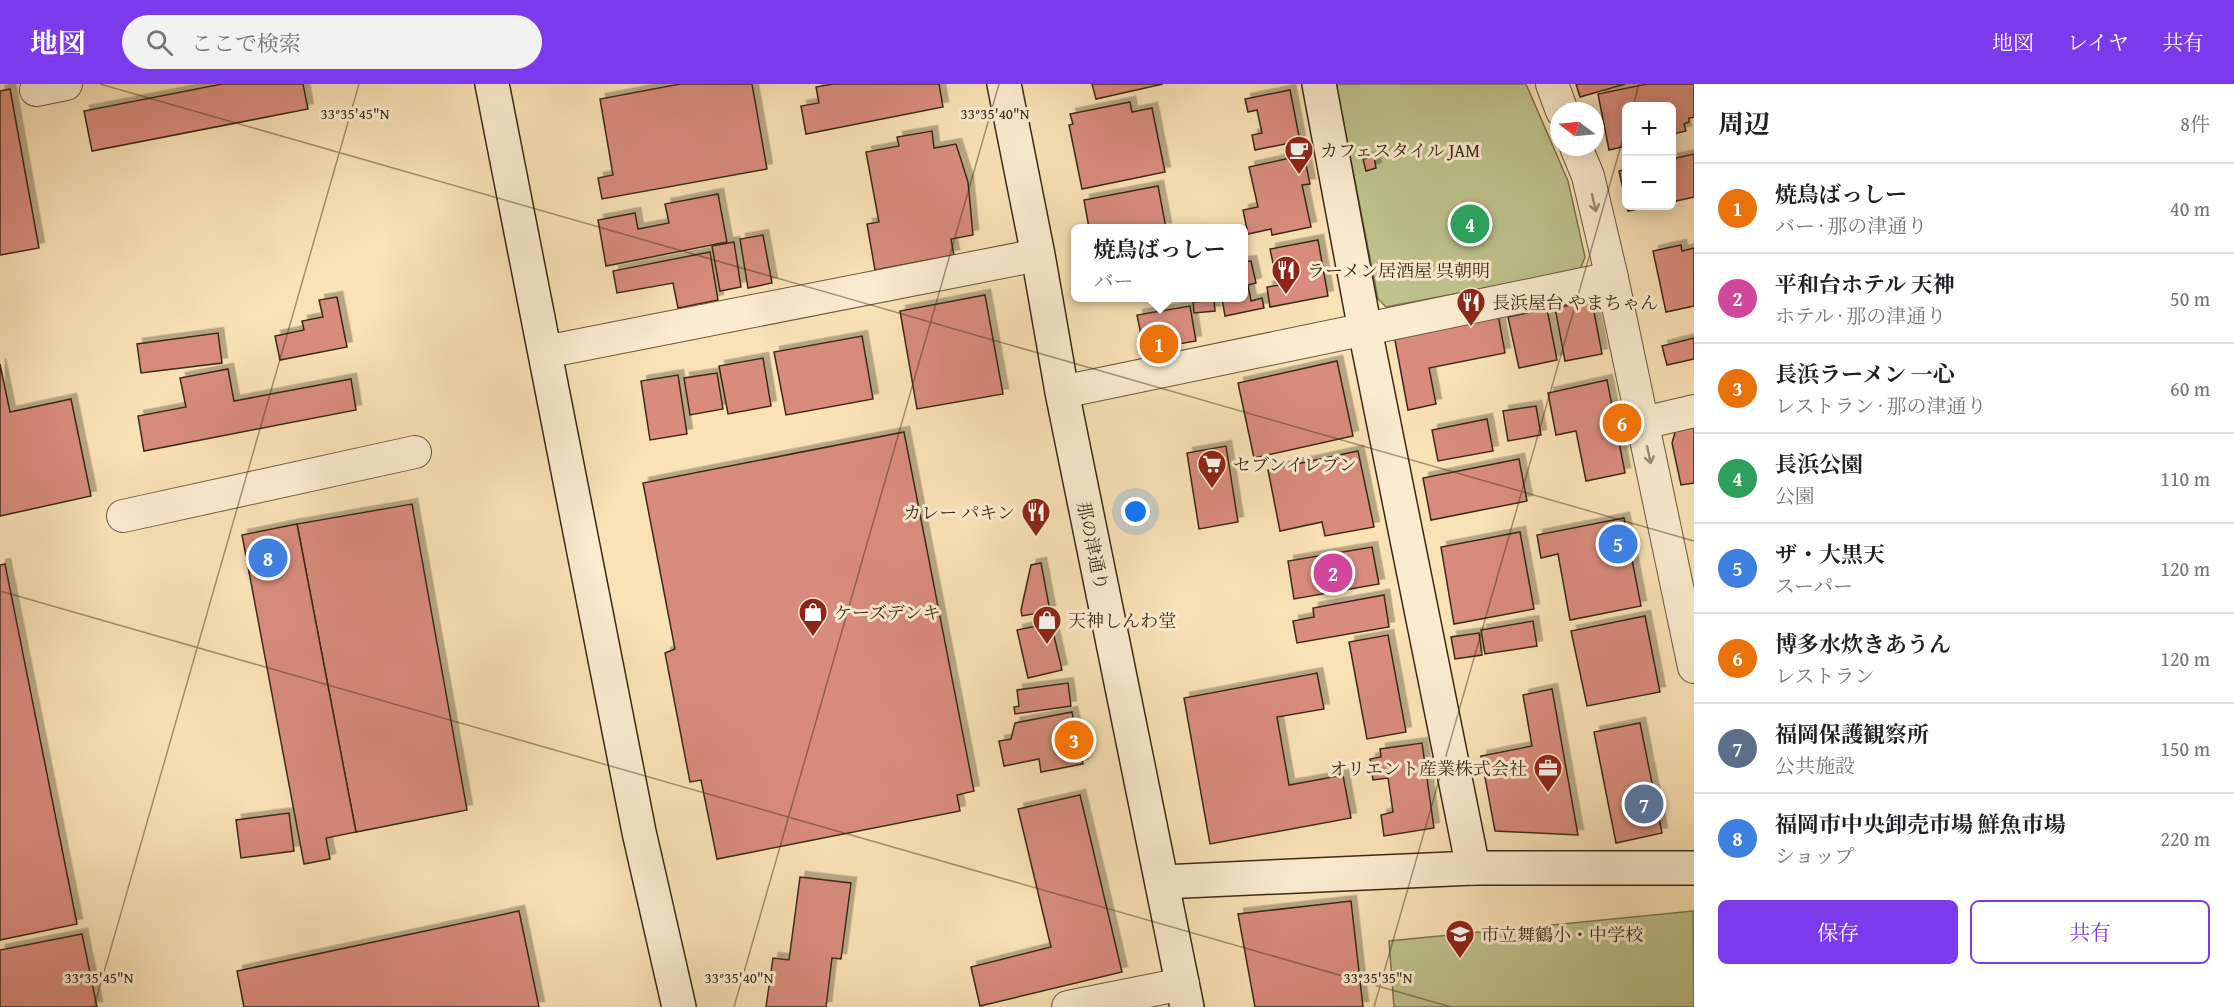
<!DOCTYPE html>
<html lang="ja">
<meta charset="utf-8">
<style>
:root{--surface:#fff;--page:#f2f2f2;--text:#202124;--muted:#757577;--line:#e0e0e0;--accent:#7c3aed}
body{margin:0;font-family:"Gentium Book Plus","Noto Serif JP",serif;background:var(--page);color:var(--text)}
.controls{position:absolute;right:18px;top:18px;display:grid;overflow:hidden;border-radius:9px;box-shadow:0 3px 15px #0003}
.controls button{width:54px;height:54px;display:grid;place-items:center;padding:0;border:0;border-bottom:2px solid var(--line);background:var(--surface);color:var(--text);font:30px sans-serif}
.compass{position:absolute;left:1550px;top:18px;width:54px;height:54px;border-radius:50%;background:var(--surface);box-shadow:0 3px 15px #0003;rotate:286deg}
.you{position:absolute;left:1136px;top:428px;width:21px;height:21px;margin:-15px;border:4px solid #fff;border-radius:50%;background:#1a73e8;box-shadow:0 0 0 9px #1a73e833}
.badge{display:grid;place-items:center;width:39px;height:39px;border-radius:50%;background:var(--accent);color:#fff;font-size:20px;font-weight:700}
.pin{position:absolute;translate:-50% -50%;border:3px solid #fff;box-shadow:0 2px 6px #0006}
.popup{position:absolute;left:1071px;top:140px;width:177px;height:78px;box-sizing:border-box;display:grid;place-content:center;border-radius:9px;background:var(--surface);filter:drop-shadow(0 2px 4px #0005);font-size:20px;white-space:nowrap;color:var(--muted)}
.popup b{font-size:22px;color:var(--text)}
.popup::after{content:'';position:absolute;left:50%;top:100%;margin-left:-12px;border:12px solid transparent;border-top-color:var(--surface)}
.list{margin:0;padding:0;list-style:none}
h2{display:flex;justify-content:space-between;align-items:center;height:78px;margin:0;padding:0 24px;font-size:26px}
h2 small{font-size:20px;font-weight:400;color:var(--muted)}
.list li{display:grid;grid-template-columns:39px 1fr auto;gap:18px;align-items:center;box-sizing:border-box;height:90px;padding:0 24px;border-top:2px solid var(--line)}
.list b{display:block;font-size:22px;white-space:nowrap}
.list p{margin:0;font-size:20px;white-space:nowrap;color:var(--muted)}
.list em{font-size:20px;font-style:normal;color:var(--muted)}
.actions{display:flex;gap:12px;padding:18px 24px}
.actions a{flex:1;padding:14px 0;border:2px solid var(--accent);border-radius:9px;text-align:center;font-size:21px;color:var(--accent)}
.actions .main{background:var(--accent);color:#fff}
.icon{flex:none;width:33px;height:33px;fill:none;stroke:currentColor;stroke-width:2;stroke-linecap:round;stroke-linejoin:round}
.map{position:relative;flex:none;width:1694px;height:923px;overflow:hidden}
header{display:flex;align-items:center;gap:36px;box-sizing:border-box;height:84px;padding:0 30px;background:var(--accent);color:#fff}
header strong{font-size:28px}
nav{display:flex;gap:33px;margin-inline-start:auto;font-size:21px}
.search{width:420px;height:54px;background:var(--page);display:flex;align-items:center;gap:15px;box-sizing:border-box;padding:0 21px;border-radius:33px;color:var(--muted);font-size:22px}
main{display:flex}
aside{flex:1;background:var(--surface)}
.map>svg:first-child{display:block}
.green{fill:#bfc38d;stroke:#7d7652;stroke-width:1.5}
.building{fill:#d98c7d;stroke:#3b2a17;stroke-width:1.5;filter:url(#shadow)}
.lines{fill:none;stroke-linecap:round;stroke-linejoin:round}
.street-casing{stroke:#6a583f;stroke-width:34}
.secondary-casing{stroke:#3b2a17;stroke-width:36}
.street{stroke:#fbecd0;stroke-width:32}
.secondary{stroke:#fbecd0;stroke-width:33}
.oneway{stroke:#9b8b74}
.ticks{fill:none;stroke:#3b2a17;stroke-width:1.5;stroke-opacity:0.45}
.labels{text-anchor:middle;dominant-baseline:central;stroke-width:6;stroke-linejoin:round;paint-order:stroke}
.poi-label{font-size:18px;fill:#3b2a17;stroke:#fbecd0;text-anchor:start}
.street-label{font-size:18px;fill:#3b2a17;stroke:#fbecd0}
.ticks-label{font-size:15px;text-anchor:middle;fill:#3b2a17;stroke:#fbecd0;stroke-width:6;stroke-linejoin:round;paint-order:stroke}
</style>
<header>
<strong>地図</strong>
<div class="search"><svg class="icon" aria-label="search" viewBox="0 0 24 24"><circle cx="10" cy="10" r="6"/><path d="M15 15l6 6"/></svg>ここで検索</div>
<nav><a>地図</a><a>レイヤ</a><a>共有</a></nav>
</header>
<main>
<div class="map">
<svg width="1694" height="923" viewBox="0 0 1694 923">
<defs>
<filter id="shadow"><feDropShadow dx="5.5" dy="-5.5" stdDeviation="0" flood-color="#0004"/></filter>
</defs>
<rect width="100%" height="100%" fill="#f9e2b6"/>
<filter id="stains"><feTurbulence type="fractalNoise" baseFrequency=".00333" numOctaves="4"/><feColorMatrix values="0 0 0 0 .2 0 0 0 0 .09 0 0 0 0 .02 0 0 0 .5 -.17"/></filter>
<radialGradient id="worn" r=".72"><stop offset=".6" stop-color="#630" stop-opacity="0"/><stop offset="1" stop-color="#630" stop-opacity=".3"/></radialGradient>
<g class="green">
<path d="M1336,0H1526L1568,97L1585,173L1580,186L1386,223L1378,215Z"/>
<path d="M1693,827L1694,923H1394L1389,857Z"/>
</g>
<g class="building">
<path d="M222,0H303L308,25L92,67L84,27Z"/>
<path d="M680,0H752L767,85L602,115L598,94L613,91L600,15Z"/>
<path d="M833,0H939L943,23L806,50L801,22L819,19L816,3Z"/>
<path d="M1092,0H1163L1096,15Z"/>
<path d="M1576,0H1625L1580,13Z"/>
<path d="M1647,0H1694V33L1689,34V38L1684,40L1686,47L1672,50V22H1626V62L1609,66L1598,10Z"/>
<path d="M10,5L39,164L0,171V7Z"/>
<path d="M1290,6L1300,57L1255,66L1252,51L1262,49L1257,26L1248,28L1245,15Z"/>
<path d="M1130,18L1132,28L1152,24L1165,88L1082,105L1069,41L1073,40L1070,30Z"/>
<path d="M932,47L934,64L956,60L968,98L973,151L951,155L954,171L875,186L867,140L879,138L866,68L899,62L897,53Z"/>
<path d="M1694,70V113L1672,118V75Z"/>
<path d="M1304,71L1310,100L1302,101L1311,143L1272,151L1271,145L1248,150L1243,126L1258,123L1249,83Z"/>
<path d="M1374,73L1376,84L1366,87L1363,75Z"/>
<path d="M1626,85V122H1653L1628,127L1619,87Z"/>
<path d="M1158,102L1166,144H1089L1084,116Z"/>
<path d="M718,110L727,158L606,182L598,136L635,129L638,145L669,139L665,120Z"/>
<path d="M763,151L772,199L748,204L740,155Z"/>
<path d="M1318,156L1328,212L1270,223L1267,203L1286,200L1282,178L1273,179L1270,165Z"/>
<path d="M734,158L741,203L720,207L712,162Z"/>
<path d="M1681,161L1682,167L1694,164V222L1666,228L1653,167Z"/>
<path d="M710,168L718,216L678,224L673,199L617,209L613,187Z"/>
<path d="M1251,177L1256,199L1248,201L1251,217L1262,214L1264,224L1225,232L1222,214H1243V178Z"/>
<path d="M985,211L1003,310L917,325L900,227Z"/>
<path d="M337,213L347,263L280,276L275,252L304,246L302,237L323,233L319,216Z"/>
<path d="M1214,216L1215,227L1194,229L1193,218Z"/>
<path d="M1592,217L1602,270L1565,277L1555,224Z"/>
<path d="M1190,222L1196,257L1144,266L1137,231Z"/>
<path d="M1497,225L1505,269L1429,284L1436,320L1408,326L1394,251Z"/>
<path d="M1547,225L1557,276L1519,284L1508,233Z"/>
<path d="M218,249L222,279L141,289L137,260Z"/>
<path d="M862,252L873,315L786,331L774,268Z"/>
<path d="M1694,254V275L1667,281L1662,262Z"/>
<path d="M763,274L771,322L728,330L719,282Z"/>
<path d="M1337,277L1353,352L1254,374L1238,299Z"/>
<path d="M0,280L10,328L71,315L91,412L0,432Z"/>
<path d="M228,285L234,317L351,295L356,326L144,367L138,332L186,323L180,294Z"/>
<path d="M717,289L723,325L690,331L684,294Z"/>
<path d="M678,291L687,350L650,356L641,297Z"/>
<path d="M1607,296L1625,389L1586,397L1576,347L1556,351L1548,309Z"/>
<path d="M1536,322L1541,351L1508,357L1503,327Z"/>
<path d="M1487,335L1493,367L1438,377L1432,346Z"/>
<path d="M1694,341V399L1681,401L1672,359L1676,345Z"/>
<path d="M904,348L974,707L957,711L960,727L717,775L701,696L690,698L665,569L675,565L643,399Z"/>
<path d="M1226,362L1238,438L1199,445L1187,369Z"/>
<path d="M1358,367L1374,443L1325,452L1322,438L1280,447L1268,386Z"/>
<path d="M1519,375L1527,417L1431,436L1423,394Z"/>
<path d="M412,420L467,726L356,748L297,440Z"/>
<path d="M1624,434L1641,522L1570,536L1558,470L1541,474L1537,451Z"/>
<path d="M297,440L356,748L326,754L330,775L304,780L242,451Z"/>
<path d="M1520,448L1534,525L1454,540L1441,463Z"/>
<path d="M1372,463L1379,500L1294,515L1288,477Z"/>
<path d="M1041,479L1050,527L1022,532L1021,526L1031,481Z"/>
<path d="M5,480L77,840L0,856V481Z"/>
<path d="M1384,511L1389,543L1297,559L1293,537L1314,533L1313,524Z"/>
<path d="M1645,532L1660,608L1587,622L1571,547Z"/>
<path d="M1533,537L1537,562L1485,570L1481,546Z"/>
<path d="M1051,539L1062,586L1028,594L1017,546Z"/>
<path d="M1479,549L1482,571L1455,575L1451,553Z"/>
<path d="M1388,551L1406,648L1367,655L1349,558Z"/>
<path d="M1317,589L1324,625L1277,633L1289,701L1343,691L1351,734L1210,760L1184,614Z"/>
<path d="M1068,599L1071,622L1015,630L1014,623L1019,622L1017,606Z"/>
<path d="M1552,605L1578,751L1495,747L1481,672L1532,662L1523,611Z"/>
<path d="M1072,628L1083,680L1041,688L1039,675L1004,682L999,657L1011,655L1015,639Z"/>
<path d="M1640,639L1662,749L1616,759L1594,648Z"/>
<path d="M1422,659L1434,744L1384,752L1381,731L1393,728L1388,694L1373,696L1370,675L1381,673L1380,665Z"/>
<path d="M1080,711L1122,888L980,922L971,883L1051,863L1018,725Z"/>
<path d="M289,729L294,767L241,774L236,736Z"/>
<path d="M800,793L851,799L841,875L832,874L826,923H766L773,874L789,876Z"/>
<path d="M1351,817L1363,923H1255L1238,830Z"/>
<path d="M519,827L539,923H244L237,887Z"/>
<path d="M82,850L97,923H0V866Z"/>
</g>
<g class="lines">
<g class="street-casing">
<g id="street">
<path d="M1552,0L1562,27"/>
<path d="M36,6L66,0"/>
<path d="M1576,63L1588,92L1612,194L1694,583"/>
<path d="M545,268L1038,171"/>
<path d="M1062,308L1612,194"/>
<path d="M1643,339L1694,327"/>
<path d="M123,432L415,368"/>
<path d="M1068,923L1183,900"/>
</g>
</g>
<g class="secondary-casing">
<g id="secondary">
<path d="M492,0L639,748L679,923"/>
<path d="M1004,0L1038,171L1062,308L1187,923"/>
<path d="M1319,0L1365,246L1473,784"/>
<path d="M1162,798L1473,784H1694"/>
</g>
</g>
<use href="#street" class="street"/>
<use href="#secondary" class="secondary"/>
</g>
<defs><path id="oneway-shaft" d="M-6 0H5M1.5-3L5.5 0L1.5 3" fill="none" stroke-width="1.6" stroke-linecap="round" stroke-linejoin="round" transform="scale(1.5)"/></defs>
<g class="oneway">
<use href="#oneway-shaft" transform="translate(1594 119) rotate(77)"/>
<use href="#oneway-shaft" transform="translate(1649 371) rotate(78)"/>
</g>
<path class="ticks" d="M100,0L1694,457M1633,22L1639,0M0,507L1451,923M94,923L359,0M734,923L999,0M1374,923L1626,44"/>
<defs>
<g id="cafe-pin" transform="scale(1.5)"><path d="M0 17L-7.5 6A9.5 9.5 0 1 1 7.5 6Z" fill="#8f2418" stroke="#fbecd0"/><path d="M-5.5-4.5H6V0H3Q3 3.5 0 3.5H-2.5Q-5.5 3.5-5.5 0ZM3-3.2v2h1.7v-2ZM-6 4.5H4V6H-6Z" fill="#fff"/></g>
<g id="restaurant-pin" transform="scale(1.5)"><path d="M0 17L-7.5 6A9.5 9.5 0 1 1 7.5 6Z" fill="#8f2418" stroke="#fbecd0"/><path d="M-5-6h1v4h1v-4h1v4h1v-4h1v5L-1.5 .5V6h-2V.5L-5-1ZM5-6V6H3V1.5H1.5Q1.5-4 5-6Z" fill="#fff"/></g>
<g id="supermarket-pin" transform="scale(1.5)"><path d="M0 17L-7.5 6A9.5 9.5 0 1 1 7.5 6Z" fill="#8f2418" stroke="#fbecd0"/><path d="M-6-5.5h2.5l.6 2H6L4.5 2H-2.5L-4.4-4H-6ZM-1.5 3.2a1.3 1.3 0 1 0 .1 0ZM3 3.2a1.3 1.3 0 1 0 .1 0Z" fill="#fff"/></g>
<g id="shop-pin" transform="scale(1.5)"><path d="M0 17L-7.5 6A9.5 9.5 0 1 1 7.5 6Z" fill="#8f2418" stroke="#fbecd0"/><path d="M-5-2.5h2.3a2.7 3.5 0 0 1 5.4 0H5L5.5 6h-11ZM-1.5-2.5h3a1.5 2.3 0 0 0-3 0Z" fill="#fff"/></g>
<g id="office-pin" transform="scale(1.5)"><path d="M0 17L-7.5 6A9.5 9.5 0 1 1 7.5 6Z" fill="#8f2418" stroke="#fbecd0"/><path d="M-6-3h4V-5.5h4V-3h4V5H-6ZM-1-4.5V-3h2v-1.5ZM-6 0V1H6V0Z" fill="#fff"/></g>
<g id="school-pin" transform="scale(1.5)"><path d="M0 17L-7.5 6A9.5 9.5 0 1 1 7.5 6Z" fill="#8f2418" stroke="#fbecd0"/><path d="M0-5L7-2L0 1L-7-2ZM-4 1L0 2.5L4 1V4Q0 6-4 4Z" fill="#fff"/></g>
</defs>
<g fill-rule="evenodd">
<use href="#cafe-pin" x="1299" y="66"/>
<use href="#restaurant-pin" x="1286" y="186"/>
<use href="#restaurant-pin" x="1471" y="218"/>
<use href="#supermarket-pin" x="1212" y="380"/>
<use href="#restaurant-pin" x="1036" y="428"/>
<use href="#shop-pin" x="813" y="528"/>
<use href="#shop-pin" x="1047" y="536"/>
<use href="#office-pin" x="1548" y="684"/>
<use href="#school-pin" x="1460" y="850"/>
</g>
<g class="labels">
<g class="poi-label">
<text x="1320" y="66">カフェスタイル JAM</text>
<text x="1307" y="186">ラーメン居酒屋 呉朝明</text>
<text x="1492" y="218">長浜屋台 やまちゃん</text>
<text x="1233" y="380">セブンイレブン</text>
<text x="1015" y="428" text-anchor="end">カレー パキン</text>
<text x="834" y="528">ケーズデンキ</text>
<text x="1068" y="536">天神しんわ堂</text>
<text x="1527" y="684" text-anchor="end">オリエント産業株式会社</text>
<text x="1481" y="850">市立舞鶴小・中学校</text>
</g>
<g class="street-label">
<text transform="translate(1093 462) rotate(78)">那の津通り</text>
</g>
</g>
<g class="ticks-label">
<text x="355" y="35">33°35'45"N</text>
<text x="995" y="35">33°35'40"N</text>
<text x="99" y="899">33°35'45"N</text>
<text x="739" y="899">33°35'40"N</text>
<text x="1378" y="899">33°35'35"N</text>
</g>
<rect width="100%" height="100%" filter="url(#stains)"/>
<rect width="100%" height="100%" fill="url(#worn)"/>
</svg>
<div class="controls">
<button>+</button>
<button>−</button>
</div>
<svg class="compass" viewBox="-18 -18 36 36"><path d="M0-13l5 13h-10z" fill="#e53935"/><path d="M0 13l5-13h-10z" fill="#757577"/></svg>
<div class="you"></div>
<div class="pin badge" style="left:1159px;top:260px;background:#e8710a">1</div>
<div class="popup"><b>焼鳥ばっしー</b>バー</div>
<div class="pin badge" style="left:1333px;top:489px;background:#d1479c">2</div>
<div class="pin badge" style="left:1074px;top:656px;background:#e8710a">3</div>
<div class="pin badge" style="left:1470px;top:140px;background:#2e9e5b">4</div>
<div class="pin badge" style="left:1618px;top:460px;background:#3f7fe0">5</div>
<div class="pin badge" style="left:1622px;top:339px;background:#e8710a">6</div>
<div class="pin badge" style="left:1644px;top:720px;background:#5c6f8a">7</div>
<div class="pin badge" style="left:268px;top:474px;background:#3f7fe0">8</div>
</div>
<aside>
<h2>周辺<small>8件</small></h2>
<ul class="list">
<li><span class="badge" style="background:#e8710a">1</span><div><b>焼鳥ばっしー</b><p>バー · 那の津通り</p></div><em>40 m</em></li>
<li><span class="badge" style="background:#d1479c">2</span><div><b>平和台ホテル 天神</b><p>ホテル · 那の津通り</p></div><em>50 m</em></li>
<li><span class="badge" style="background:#e8710a">3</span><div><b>長浜ラーメン 一心</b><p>レストラン · 那の津通り</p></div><em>60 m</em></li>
<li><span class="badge" style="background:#2e9e5b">4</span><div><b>長浜公園</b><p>公園</p></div><em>110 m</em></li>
<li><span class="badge" style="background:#3f7fe0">5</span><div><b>ザ・大黒天</b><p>スーパー</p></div><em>120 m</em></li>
<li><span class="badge" style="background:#e8710a">6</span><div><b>博多水炊きあうん</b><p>レストラン</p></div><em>120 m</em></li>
<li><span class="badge" style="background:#5c6f8a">7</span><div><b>福岡保護観察所</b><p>公共施設</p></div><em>150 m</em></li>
<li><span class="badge" style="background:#3f7fe0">8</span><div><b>福岡市中央卸売市場 鮮魚市場</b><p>ショップ</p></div><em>220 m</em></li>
</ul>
<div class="actions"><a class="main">保存</a><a>共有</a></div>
</aside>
</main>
